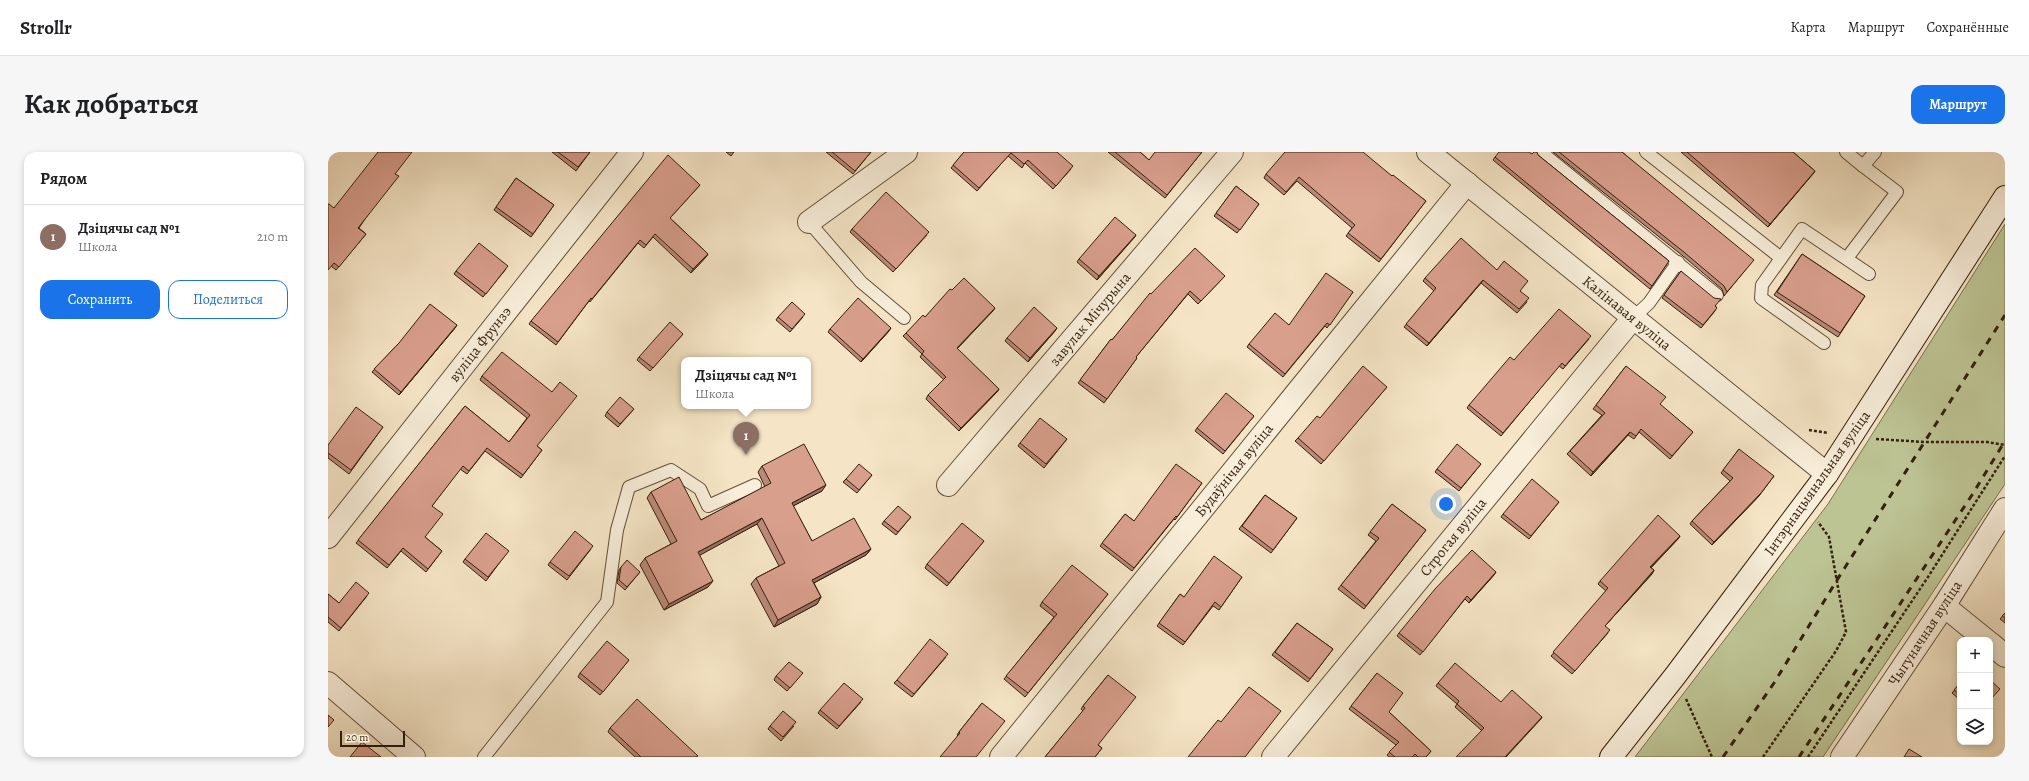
<!DOCTYPE html>
<html lang="ru">
<meta charset="utf-8">
<style>
:root{--surface:#fff;--page:#f6f6f6;--text:#202124;--muted:#757577;--line:#e0e0e0;--accent:#1a73e8}
body{margin:0;font-family:Alegreya,serif;background:var(--page);color:var(--text)}
.controls{position:absolute;right:12px;bottom:12px;display:grid;overflow:hidden;border-radius:8px;box-shadow:0 2px 6px #0003}
.controls button{width:36px;height:36px;display:grid;place-items:center;padding:0;border:0;border-bottom:1px solid var(--line);background:var(--surface);color:var(--text);font:20px sans-serif}
.scale{position:absolute;left:12px;bottom:10px;width:65px;box-sizing:border-box;padding-left:4px;border:2px solid #341f0c;border-top:0;font-size:11px;line-height:14px;white-space:nowrap;color:#341f0c;-webkit-text-stroke:3px #f8eeda;paint-order:stroke}
.you{position:absolute;left:1118px;top:352px;width:14px;height:14px;margin:-10px;border:3px solid #fff;border-radius:50%;background:#1a73e8;box-shadow:0 0 0 6px #1a73e833}
.badge{display:grid;place-items:center;width:26px;height:26px;border-radius:50%;background:var(--accent);color:#fff;font-size:13px;font-weight:700}
.pin{position:absolute;translate:-50% -33px;filter:drop-shadow(0 1px 2px #0008)}
.pin::after{content:'';position:absolute;top:21px;width:14px;height:12px;background:inherit;clip-path:polygon(0 0,100% 0,50% 100%)}
.popup{position:absolute;left:353px;top:205px;width:130px;height:52px;box-sizing:border-box;display:grid;place-content:center;border-radius:8px;background:var(--surface);filter:drop-shadow(0 1px 3px #0005);font-size:13px;white-space:nowrap;color:var(--muted)}
.popup b{font-size:15px;color:var(--text)}
.popup::after{content:'';position:absolute;left:50%;top:100%;margin-left:-8px;border:8px solid transparent;border-top-color:var(--surface)}
.list{margin:0;padding:0;list-style:none}
h2{display:flex;justify-content:space-between;align-items:center;height:52px;margin:0;padding:0 16px;font-size:17px}
h2 small{font-size:13px;font-weight:400;color:var(--muted)}
.list li{display:grid;grid-template-columns:26px 1fr auto;gap:12px;align-items:center;box-sizing:border-box;height:64px;padding:0 16px;border-top:1px solid var(--line)}
.list b{display:block;font-size:15px;white-space:nowrap}
.list p{margin:0;font-size:13px;white-space:nowrap;color:var(--muted)}
.list em{font-size:13px;font-style:normal;color:var(--muted)}
.actions{display:flex;gap:8px;padding:12px 16px}
.actions a{flex:1;padding:9px 0;border:1px solid var(--accent);border-radius:12px;text-align:center;font-size:14px;color:var(--accent)}
.actions .main{background:var(--accent);color:#fff}
.icon{flex:none;width:22px;height:22px;fill:none;stroke:currentColor;stroke-width:2;stroke-linecap:round;stroke-linejoin:round}
.map{position:relative;flex:none;width:1677px;height:605px;overflow:hidden;border-radius:12px}
header{display:flex;align-items:center;gap:24px;box-sizing:border-box;height:56px;padding:0 20px;background:var(--surface);border-bottom:1px solid var(--line)}
header strong{font-size:19px}
nav{display:flex;gap:22px;margin-inline-start:auto;font-size:14px}
.intro{display:flex;align-items:center;justify-content:space-between;box-sizing:border-box;height:96px;padding:0 24px}
h1{margin:0;font-size:28px}
.button{padding:10px 18px;border-radius:12px;background:var(--accent);color:#fff;font-size:14px;font-weight:700}
main{display:flex;gap:24px;padding:0 24px}
aside{flex:1;background:var(--surface);border-radius:12px;box-shadow:0 2px 6px #0003}
.map>svg:first-child{display:block}
.green{fill:#bdc494;stroke:#787250}
.lines{fill:none;stroke-linecap:round;stroke-linejoin:round}
.service-casing{stroke:#64503a;stroke-width:14}
.minor-casing{stroke:#64503a;stroke-width:24}
.tertiary-casing{stroke:#64503a;stroke-width:24}
.secondary-casing{stroke:#341f0c;stroke-width:24}
.path{stroke:#341f0c;stroke-width:2.5;stroke-dasharray:3 2;stroke-linecap:butt}
.service{stroke:#f8eeda;stroke-width:12}
.minor{stroke:#f8eeda;stroke-width:22}
.tertiary{stroke:#f8eeda;stroke-width:22}
.secondary{stroke:#f8eeda;stroke-width:22}
.rail{stroke:#341f0c;stroke-width:3;stroke-dasharray:7 7;stroke-linecap:butt}
.wall{fill:#bb8979;stroke:#341f0c}
.shaded-wall{fill:#986f63;stroke:#341f0c}
.building{fill:#d99f8d;stroke:#341f0c}
.labels{text-anchor:middle;dominant-baseline:central;stroke-width:3;stroke-linejoin:round;paint-order:stroke}
.street-label{font-size:15px;fill:#341f0c;stroke:#f8eeda}
</style>
<header>
<strong>Strollr</strong>
<nav><a>Карта</a><a>Маршрут</a><a>Сохранённые</a></nav>
</header>
<div class="intro"><h1>Как добраться</h1><a class="button">Маршрут</a></div>
<main>
<aside>
<h2>Рядом<small></small></h2>
<ul class="list">
<li><span class="badge" style="background:#8d6e63">1</span><div><b>Дзіцячы сад №1</b><p>Школа</p></div><em>210 m</em></li>
</ul>
<div class="actions"><a class="main">Сохранить</a><a>Поделиться</a></div>
</aside>
<div class="map">
<svg width="1677" height="605" viewBox="0 0 1677 605">
<rect width="100%" height="100%" fill="#f5e5c6"/>
<filter id="stains"><feTurbulence type="fractalNoise" baseFrequency=".005" numOctaves="4"/><feColorMatrix values="0 0 0 0 .2 0 0 0 0 .09 0 0 0 0 .02 0 0 0 .5 -.17"/></filter>
<radialGradient id="worn" r=".72"><stop offset=".6" stop-color="#630" stop-opacity="0"/><stop offset="1" stop-color="#630" stop-opacity=".3"/></radialGradient>
<path class="green" d="M1677,72V332L1495,605H1307L1500,352Z"/>
<g class="lines">
<g class="service-casing">
<g id="service">
<path d="M1213,0L1389,143"/>
<path d="M1318,0L1453,106"/>
<path d="M1518,0L1535,14L1547,0"/>
<path d="M481,70L533,130L576,166"/>
<path d="M1519,106L1569,40L1535,14"/>
<path d="M1305,166L1321,151L1350,110"/>
<path d="M1496,191L1433,146L1434,133L1474,77L1541,122"/>
<path d="M156,605L279,450L289,378L301,335L343,318L372,337L380,354L427,333"/>
</g>
</g>
<g class="minor-casing">
<g id="minor">
<path d="M481,70L578,0"/>
<path d="M620,333L904,0"/>
<path d="M0,385L304,0"/>
<path d="M1616,454L1658,488"/>
<path d="M1662,491L1677,504"/>
<path d="M673,605L1139,31"/>
<path d="M945,605L1305,166"/>
<path d="M1514,605L1616,454L1677,357"/>
</g>
</g>
<g class="tertiary-casing">
<g id="tertiary">
<path d="M1100,0L1499,322"/>
<path d="M0,531L86,605"/>
</g>
</g>
<g class="secondary-casing">
<path id="secondary" d="M1283,605L1347,524L1499,322L1677,45"/>
</g>
<g class="path">
<path d="M1481,278L1500,281"/>
<path d="M1548,287L1596,290H1659L1677,293"/>
<path d="M1358,547L1384,605"/>
<path d="M1435,605L1508,499L1518,480L1501,385L1490,370"/>
<path d="M1480,605L1600,425L1677,304"/>
</g>
<use href="#service" class="service"/>
<use href="#minor" class="minor"/>
<use href="#tertiary" class="tertiary"/>
<use href="#secondary" class="secondary"/>
<g class="rail">
<path d="M1395,605L1446,531L1509,428L1677,163"/>
<path d="M1471,605L1644,343L1677,289"/>
</g>
</g>
<g class="wall">
<path d="M224,0H262L248,19Z"/>
<path d="M398,0H406L403,4Z"/>
<path d="M498,0H543L525,22Z"/>
<path d="M636,0H729L743,17L725,37L697,11L694,16L680,4L649,39L623,16Z"/>
<path d="M780,0H812L821,8L874,0L837,46Z"/>
<path d="M1225,0H1294L1423,111L1396,144L1394,137L1355,104Z"/>
<path d="M1353,0H1465L1487,19L1440,75Z"/>
<path d="M1204,2L1210,3L1341,109L1322,137L1165,8L1167,5Z"/>
<path d="M67,22L31,76L38,82L8,118L3,114L6,56Z"/>
<path d="M938,22L1064,24L1098,49L1051,110L1018,84L1024,76L969,29L956,43L936,26Z"/>
<path d="M188,26L226,53L203,85L166,58Z"/>
<path d="M372,33L342,66L380,102L378,105L363,121L325,85L316,96L310,91L262,150L261,149L228,193L201,172L203,169Z"/>
<path d="M908,34L931,52L909,81L886,64Z"/>
<path d="M524,77L599,83L565,120L522,80Z"/>
<path d="M808,83L769,128L749,110L751,107Z"/>
<path d="M1474,102L1537,144L1510,185L1446,143Z"/>
<path d="M178,117L155,145L126,122L128,119Z"/>
<path d="M1169,118L1192,139L1199,150L1189,161L1153,131L1099,194L1076,175L1106,139L1095,129L1097,126Z"/>
<path d="M1353,119L1388,154L1387,159L1373,176L1334,146Z"/>
<path d="M897,124L894,127L870,152L860,142L808,205L809,206L776,251L750,231L783,187L784,188L823,142Z"/>
<path d="M624,138L667,156L629,197L671,237L669,240L631,279L598,247L600,243L616,228L592,205L594,202L575,184L578,181L597,165Z"/>
<path d="M1025,140L999,176L997,174L955,225L919,195L921,192L961,173Z"/>
<path d="M450,165H475L462,180L448,168Z"/>
<path d="M127,176L71,243L44,220L71,191Z"/>
<path d="M502,177L561,179L533,210L500,180Z"/>
<path d="M727,179L700,210L677,189L679,186Z"/>
<path d="M355,182L322,219L309,208L311,205Z"/>
<path d="M1261,187L1235,217L1231,214L1173,284L1139,256L1141,253L1186,208Z"/>
<path d="M1298,214L1332,253L1365,280L1342,307L1311,280L1306,287L1300,283L1263,324L1239,302L1274,263L1265,257Z"/>
<path d="M154,224L224,240L209,294L214,298L193,326L157,299L139,322L132,317L104,354L97,385L114,399L98,420L73,399L59,416L28,391L137,254L181,290L199,266L152,228Z"/>
<path d="M1059,235L993,312L967,289L970,286Z"/>
<path d="M306,257L290,275L277,264L279,260Z"/>
<path d="M926,264L895,302L867,279L869,276Z"/>
<path d="M55,275L21,322L0,306V293Z"/>
<path d="M739,287L716,316L690,294L692,291Z"/>
<path d="M1411,297L1431,344L1384,393L1362,372L1364,369L1402,329L1393,321Z"/>
<path d="M1153,312L1131,339L1107,320L1109,317Z"/>
<path d="M434,314L494,339L465,354L484,389L543,397L538,403L486,431L493,445L489,452L446,475L423,432L428,426L451,414L429,372L371,403L380,435L336,458L312,413L317,406L343,392L319,346L323,340L373,368L437,335L430,320Z"/>
<path d="M544,323L529,341L515,330L518,327Z"/>
<path d="M874,331L847,368L846,367L804,419L772,394L797,362L806,369Z"/>
<path d="M937,343L969,366L943,401L911,377Z"/>
<path d="M1231,350L1201,387L1173,365L1175,362Z"/>
<path d="M1064,352L1098,378L1036,457L1010,437L1048,389L1040,383Z"/>
<path d="M583,365L568,383L554,372L556,369Z"/>
<path d="M1352,384L1350,387L1323,416L1326,418L1324,422L1277,474L1280,481L1244,522L1223,504L1278,439L1270,432L1272,429Z"/>
<path d="M656,389L619,434L597,416L599,412Z"/>
<path d="M263,397L239,428L220,413L222,410Z"/>
<path d="M178,402L158,429L135,410L137,407Z"/>
<path d="M293,415L312,420L297,438L289,431L291,418Z"/>
<path d="M1166,423L1141,451L1137,447L1092,503L1069,484L1071,481Z"/>
<path d="M914,425L891,458L885,454L855,493L829,474L852,442L856,445Z"/>
<path d="M0,442L11,451L39,444L11,479L0,470Z"/>
<path d="M780,442L697,545L676,527L726,465L712,454L714,450Z"/>
<path d="M1677,461V471L1672,467Z"/>
<path d="M969,471L1005,497L980,530L944,503Z"/>
<path d="M618,505L584,545L566,531L569,528Z"/>
<path d="M301,508L272,543L250,525L252,521Z"/>
<path d="M1049,521L1061,560L1103,599L1098,605H1061L1059,603L1068,593L1021,557Z"/>
<path d="M780,523L770,593L774,596L767,605H717L755,559L753,557L755,554Z"/>
<path d="M448,524H472L459,539L446,528Z"/>
<path d="M1110,531L1173,550L1214,565L1212,568L1153,578L1127,555L1129,552L1108,534Z"/>
<path d="M1632,531V548L1624,541Z"/>
<path d="M533,550L509,577L490,561L492,558Z"/>
<path d="M654,551L630,584L629,583L631,580Z"/>
<path d="M442,574H466L453,589L440,577Z"/>
<path d="M282,576L369,605H307L280,580Z"/>
</g>
<g class="shaded-wall">
<path d="M1487,19L1485,22L1440,75L1442,72Z"/>
<path d="M808,83L806,86L769,128L771,124Z"/>
<path d="M380,102L378,105L363,121L365,117Z"/>
<path d="M1155,128L1153,131L1099,194L1101,191Z"/>
<path d="M667,156L665,159L627,199L629,196Z"/>
<path d="M129,173L127,176L71,243L73,240Z"/>
<path d="M563,176L561,179L533,210L535,207Z"/>
<path d="M729,176L727,179L700,210L702,206Z"/>
<path d="M671,237L669,240L631,279L633,276Z"/>
<path d="M1302,280L1300,283L1263,324L1265,320Z"/>
<path d="M1446,324L1431,344L1384,393L1386,390Z"/>
<path d="M498,333L494,339L459,357L464,351Z"/>
<path d="M434,366L429,372L365,407L370,400Z"/>
<path d="M1352,384L1350,387L1320,418L1322,415Z"/>
<path d="M543,397L538,403L480,434L484,428Z"/>
<path d="M1326,418L1324,422L1274,477L1277,474Z"/>
<path d="M1168,420L1166,423L1141,451L1143,448Z"/>
<path d="M385,429L380,435L336,458L341,452Z"/>
<path d="M493,445L489,452L446,475L450,468Z"/>
<path d="M1214,565L1212,568L1178,605H1177Z"/>
</g>
<g class="building">
<path d="M50,0H84L67,22L71,24L30,76L38,82L11,115L6,111L0,118V52H1L6,56Z"/>
<path d="M230,0H262L250,15Z"/>
<path d="M504,0H543L527,19Z"/>
<path d="M636,0H729L745,14L728,34L700,8L696,12L683,1L651,36L625,13Z"/>
<path d="M787,0H812L821,8L827,0H874L839,43Z"/>
<path d="M957,0H1035L1064,24L1065,23L1098,49L1053,107L1020,81L1027,73L971,25L958,40L938,22Z"/>
<path d="M1171,0H1201L1204,2L1206,0H1209L1210,3L1341,109L1324,134L1167,5Z"/>
<path d="M1231,0H1294L1426,108L1399,140L1396,134L1357,101Z"/>
<path d="M1359,0H1465L1487,19L1442,72Z"/>
<path d="M340,3L372,33L342,66L380,102L365,117L327,82L318,93L312,88L264,147L263,146L230,190L203,169Z"/>
<path d="M188,26L226,53L205,82L168,55Z"/>
<path d="M908,34L931,52L912,78L888,61Z"/>
<path d="M558,40L601,80L568,117L524,77Z"/>
<path d="M787,65L808,83L771,124L751,107Z"/>
<path d="M1133,86L1169,118L1176,109L1200,129L1192,139L1201,146L1191,157L1155,128L1101,191L1078,172L1108,136L1097,126Z"/>
<path d="M151,91L180,114L158,142L128,119Z"/>
<path d="M867,96L897,124L873,149L862,139L808,205L809,206L779,247L752,228L783,187L784,188L822,141L823,142Z"/>
<path d="M1474,102L1537,144L1512,181L1449,140Z"/>
<path d="M1353,119L1386,146L1393,147L1387,154L1389,156L1375,173L1336,143Z"/>
<path d="M998,121L1025,140L1002,173L999,171L957,222L921,192L947,161L961,173Z"/>
<path d="M636,126L667,156L629,196L671,237L633,276L600,243L618,225L594,202L596,199L578,181L595,163L597,165L622,137L624,138Z"/>
<path d="M530,146L563,176L535,207L502,177Z"/>
<path d="M464,150L477,162L464,177L450,165Z"/>
<path d="M102,152L129,173L73,240L46,217L71,191Z"/>
<path d="M706,155L729,176L702,206L679,186Z"/>
<path d="M1231,157L1263,184L1237,214L1234,211L1175,281L1141,253L1182,205L1186,208Z"/>
<path d="M342,170L355,182L325,216L311,205Z"/>
<path d="M174,200L224,240L232,230L249,244L209,294L214,298L195,323L159,296L141,319L135,314L104,354L115,362L97,385L114,399L100,417L75,396L61,413L30,388L137,254L181,290L202,263L154,224Z"/>
<path d="M1035,214L1059,235L996,309L970,286L989,264L992,266Z"/>
<path d="M1298,214L1338,245L1332,252L1365,280L1344,304L1313,277L1308,284L1302,280L1265,320L1242,299L1277,261L1268,253Z"/>
<path d="M898,241L926,264L897,299L869,276Z"/>
<path d="M292,245L306,257L292,272L279,260Z"/>
<path d="M28,255L55,275L23,318L0,301V293Z"/>
<path d="M712,266L739,287L718,312L692,291Z"/>
<path d="M476,292L498,333L464,351L484,389L526,366L543,397L484,428L493,445L450,468L428,426L457,411L434,366L370,400L385,429L341,452L317,406L349,389L323,340L351,325L373,368L443,331L434,314Z"/>
<path d="M1129,292L1153,312L1133,336L1109,317Z"/>
<path d="M1411,297L1446,324L1433,341L1386,390L1364,369L1405,326L1395,318Z"/>
<path d="M531,312L544,323L531,338L518,327Z"/>
<path d="M848,312L874,331L849,365L848,364L806,416L774,391L797,362L806,369Z"/>
<path d="M1204,327L1231,350L1203,384L1175,362Z"/>
<path d="M937,343L969,366L945,398L914,374Z"/>
<path d="M1064,352L1098,378L1038,454L1013,433L1051,386L1042,380Z"/>
<path d="M570,354L583,365L570,380L556,369Z"/>
<path d="M1330,363L1352,384L1322,415L1326,418L1277,474L1282,478L1247,519L1225,500L1280,436L1272,429Z"/>
<path d="M634,371L656,389L621,431L599,412Z"/>
<path d="M247,379L265,394L241,424L222,410Z"/>
<path d="M158,381L181,399L160,425L137,407Z"/>
<path d="M1144,398L1168,420L1143,448L1139,444L1095,500L1071,481L1107,437Z"/>
<path d="M886,404L914,425L893,455L887,450L857,490L831,471L852,442L856,445Z"/>
<path d="M299,408L312,420L299,435L291,428L293,415Z"/>
<path d="M744,413L780,442L700,541L678,524L729,462L714,450Z"/>
<path d="M28,430L41,441L13,476L0,465V442L11,451Z"/>
<path d="M1677,461V466L1674,464Z"/>
<path d="M969,471L1005,497L982,527L947,500Z"/>
<path d="M602,487L620,502L586,542L569,528Z"/>
<path d="M279,489L301,508L275,540L252,521Z"/>
<path d="M461,510L475,521L462,536L448,524Z"/>
<path d="M1127,511L1173,550L1184,538L1214,565L1177,605H1128L1156,576L1129,552L1131,549L1110,531Z"/>
<path d="M1049,521L1075,541L1061,560L1103,599L1098,605H1090L1087,602L1084,605H1067L1061,600L1071,590L1023,554Z"/>
<path d="M780,523L808,545L770,593L774,596L767,605H717L757,556L755,554Z"/>
<path d="M1662,528L1672,537L1662,548Z"/>
<path d="M516,531L535,547L511,574L492,558Z"/>
<path d="M1632,531V543L1626,538Z"/>
<path d="M921,535L953,559L917,605H860L890,568L893,570Z"/>
<path d="M309,547L370,604L368,605H313L282,576Z"/>
<path d="M654,551L677,569L648,605H612L632,581L631,580Z"/>
<path d="M455,559L468,570L455,585L442,574Z"/>
<path d="M0,563L6,568L0,575Z"/>
<path d="M34,590L53,605H22Z"/>
<path d="M1581,597L1594,605H1576Z"/>
</g>
<g class="labels">
<g class="street-label">
<text transform="translate(1299 161) rotate(39)">Калінавая вуліца</text>
<text transform="translate(762 167) rotate(-50)">завулак Мічурына</text>
<text transform="translate(152 192) rotate(-52)">вуліца Фрунзэ</text>
<text transform="translate(906 318) rotate(-51)">Будаўнічая вуліца</text>
<text transform="translate(1489 331) rotate(-55)">Інтэрнацыянальная вуліца</text>
<text transform="translate(1125 385) rotate(-51)">Строгая вуліца</text>
<text transform="translate(1597 481) rotate(-57)">Чыгуначная вуліца</text>
</g>
</g>
<rect width="100%" height="100%" filter="url(#stains)"/>
<rect width="100%" height="100%" fill="url(#worn)"/>
</svg>
<div class="controls">
<button>+</button>
<button>−</button>
<button><svg class="icon" aria-label="layers" viewBox="0 0 24 24"><path d="M12 4l9 5-9 5-9-5zM3 14l9 5 9-5"/></svg></button>
</div>
<div class="scale">20 m</div>
<div class="you"></div>
<div class="pin badge" style="left:418px;top:303px;background:#8d6e63">1</div>
<div class="popup"><b>Дзіцячы сад №1</b>Школа</div>
</div>
</main>
